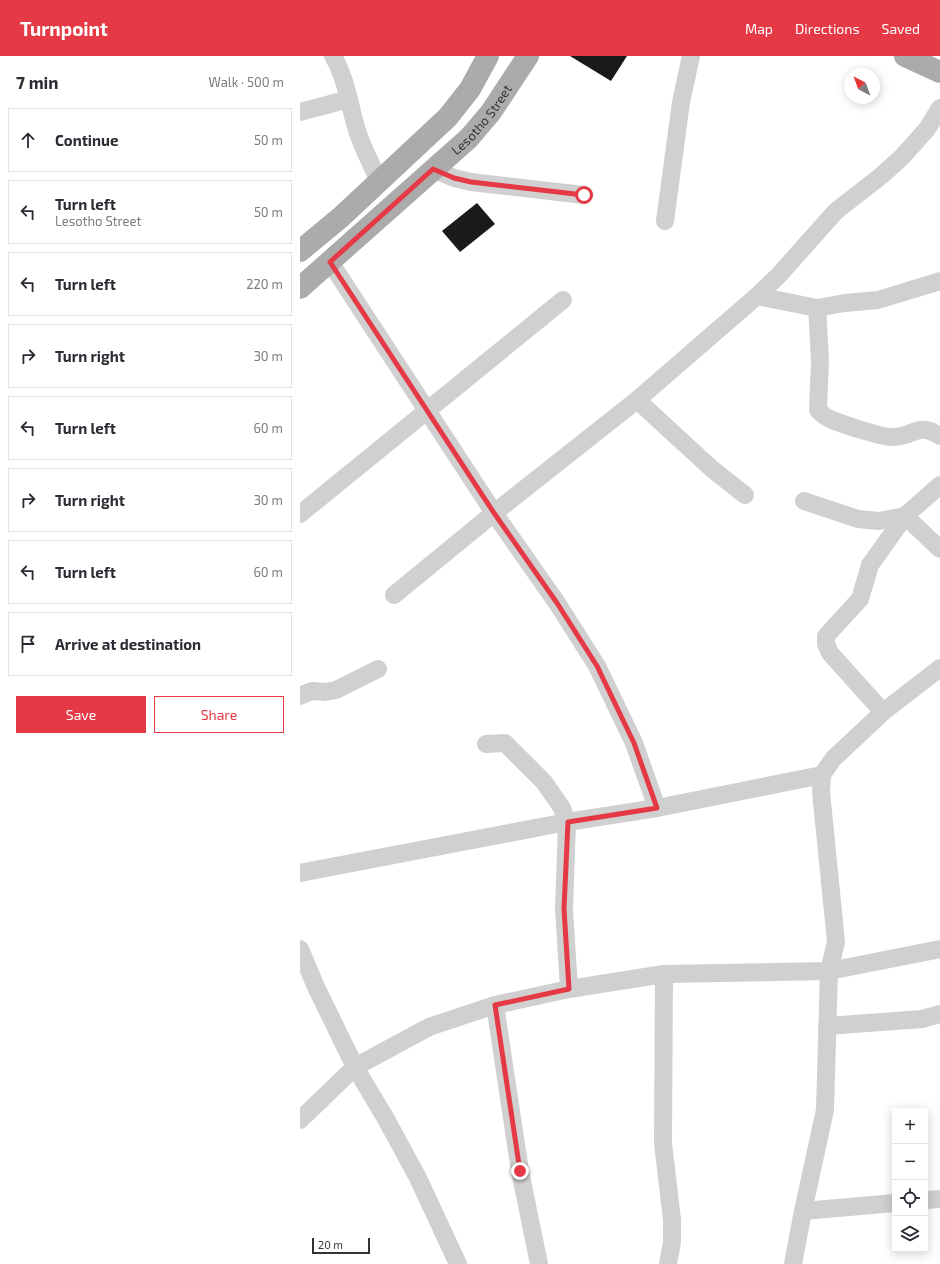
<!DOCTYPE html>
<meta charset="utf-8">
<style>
:root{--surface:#fff;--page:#f7f7f7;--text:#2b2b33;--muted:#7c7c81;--line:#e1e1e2;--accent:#e63946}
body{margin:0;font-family:"Exo 2",sans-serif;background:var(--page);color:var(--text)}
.controls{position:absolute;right:12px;bottom:12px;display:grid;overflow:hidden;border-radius:0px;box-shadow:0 2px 10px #0003}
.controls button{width:36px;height:36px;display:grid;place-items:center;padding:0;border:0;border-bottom:1px solid var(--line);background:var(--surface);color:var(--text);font:20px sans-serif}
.compass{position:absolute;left:544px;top:12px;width:36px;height:36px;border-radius:50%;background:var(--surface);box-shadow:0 2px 10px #0003;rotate:319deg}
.scale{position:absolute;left:12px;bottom:10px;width:58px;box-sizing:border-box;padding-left:4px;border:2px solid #333;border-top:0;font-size:11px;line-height:14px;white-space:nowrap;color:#333;-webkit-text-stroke:3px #fff;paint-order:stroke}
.stop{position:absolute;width:12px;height:12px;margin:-9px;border:3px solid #e63946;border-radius:50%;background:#fff}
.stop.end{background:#e63946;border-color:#fff;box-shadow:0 1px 4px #0008}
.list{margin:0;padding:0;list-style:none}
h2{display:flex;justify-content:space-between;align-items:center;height:52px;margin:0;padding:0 16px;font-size:17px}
h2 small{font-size:13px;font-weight:400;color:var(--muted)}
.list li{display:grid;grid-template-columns:26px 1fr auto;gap:12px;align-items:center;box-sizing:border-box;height:64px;margin:0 8px 8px;padding:0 8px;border:1px solid var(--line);border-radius:0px}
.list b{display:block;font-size:15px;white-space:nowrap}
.list p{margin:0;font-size:13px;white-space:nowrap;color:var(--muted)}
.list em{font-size:13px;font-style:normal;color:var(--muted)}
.actions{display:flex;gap:8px;padding:12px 16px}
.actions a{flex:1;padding:9px 0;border:1px solid var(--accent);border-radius:0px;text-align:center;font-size:14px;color:var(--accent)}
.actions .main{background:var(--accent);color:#fff}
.icon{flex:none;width:22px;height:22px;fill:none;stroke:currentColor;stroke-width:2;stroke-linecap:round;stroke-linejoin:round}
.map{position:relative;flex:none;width:640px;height:1208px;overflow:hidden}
header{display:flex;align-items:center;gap:24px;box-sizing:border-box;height:56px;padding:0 20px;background:var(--accent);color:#fff}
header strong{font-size:19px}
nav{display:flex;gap:22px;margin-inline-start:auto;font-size:14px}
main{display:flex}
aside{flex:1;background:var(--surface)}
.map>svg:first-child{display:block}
.building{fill:#1a1a1a}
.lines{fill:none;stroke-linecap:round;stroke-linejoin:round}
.minor{stroke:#d0d0d0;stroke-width:18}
.primary{stroke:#ababab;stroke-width:22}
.route{stroke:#e63946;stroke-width:5}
.labels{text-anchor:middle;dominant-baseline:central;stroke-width:4;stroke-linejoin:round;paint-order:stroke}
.street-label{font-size:13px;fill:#333;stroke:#fff}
</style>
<header>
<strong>Turnpoint</strong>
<nav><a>Map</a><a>Directions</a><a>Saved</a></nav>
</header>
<main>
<aside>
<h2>7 min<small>Walk · 500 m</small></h2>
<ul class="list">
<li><svg class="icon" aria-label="ahead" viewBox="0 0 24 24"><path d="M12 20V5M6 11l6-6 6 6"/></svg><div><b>Continue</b></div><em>50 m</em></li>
<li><svg class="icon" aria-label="left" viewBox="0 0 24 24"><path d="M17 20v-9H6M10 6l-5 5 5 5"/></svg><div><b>Turn left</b><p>Lesotho Street</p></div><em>50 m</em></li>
<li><svg class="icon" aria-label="left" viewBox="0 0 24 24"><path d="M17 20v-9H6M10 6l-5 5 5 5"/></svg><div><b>Turn left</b></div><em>220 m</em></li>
<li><svg class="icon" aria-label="right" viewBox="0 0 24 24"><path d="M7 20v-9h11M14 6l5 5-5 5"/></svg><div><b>Turn right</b></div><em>30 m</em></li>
<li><svg class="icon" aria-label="left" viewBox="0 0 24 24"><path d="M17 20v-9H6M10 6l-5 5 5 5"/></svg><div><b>Turn left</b></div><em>60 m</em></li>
<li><svg class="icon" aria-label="right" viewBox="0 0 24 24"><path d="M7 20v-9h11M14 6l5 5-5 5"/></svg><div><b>Turn right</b></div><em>30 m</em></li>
<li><svg class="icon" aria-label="left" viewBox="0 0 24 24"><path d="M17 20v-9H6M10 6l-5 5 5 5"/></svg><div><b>Turn left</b></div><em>60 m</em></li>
<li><svg class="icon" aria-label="arrive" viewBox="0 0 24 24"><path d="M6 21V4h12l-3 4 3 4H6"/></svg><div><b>Arrive at destination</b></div></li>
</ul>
<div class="actions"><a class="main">Save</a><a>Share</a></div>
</aside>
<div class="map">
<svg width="640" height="1208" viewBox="0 0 640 1208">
<rect width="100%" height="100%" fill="#fff"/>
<g class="building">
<path d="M270,0H327L311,25Z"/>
<path d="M177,147L195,168L160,196L142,175Z"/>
</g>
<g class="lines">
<g class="minor">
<path d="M33,0C46,22 49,47 56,71C61,90 72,108 79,126"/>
<path d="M0,56L49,43"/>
<path d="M133,113L154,122L171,126L284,139"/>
<path d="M365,165L381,46L391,0"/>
<path d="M30,206L194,457L257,547L297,610L334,687L357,752"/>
<path d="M457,240L517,252L545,247L578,244L640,225"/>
<path d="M517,252L520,304L518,354C521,357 524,360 528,362C541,368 580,381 593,381C616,380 617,366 640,380"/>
<path d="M337,344L412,413L445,439"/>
<path d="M504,445L558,463L579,465L605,460L640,429"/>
<path d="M0,458L263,244"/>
<path d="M94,539L194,457L337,344L457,240L479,219L536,155L581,120L602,101L627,73L640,52"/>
<path d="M0,640L12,635L25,636L36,634L78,613"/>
<path d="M583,656L530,597L526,588V580L560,543L570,509L605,460L640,493"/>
<path d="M186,688L205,687L244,726L262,752L267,766L264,853L269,933"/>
<path d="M0,817L267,766L357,752L522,719"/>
<path d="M0,893L16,931L55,1011L86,1063L118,1122L158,1208"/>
<path d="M364,918L363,1087L372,1164V1186L368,1208"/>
<path d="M195,949L220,1115L239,1208"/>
<path d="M527,970L622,963L640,958"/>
<path d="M0,1064L55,1011L129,971L195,949L269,933L364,918L529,915L640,893"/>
<path d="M625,1144L640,1143"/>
<path d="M503,1155L595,1147"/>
<path d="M493,1208L503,1155L525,1054L529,915L536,886L521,736L522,719L533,703L583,656L640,612"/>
</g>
<g class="primary">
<path d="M605,0L640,16"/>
<path d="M0,195L41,161L148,61L170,33L188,0"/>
<path id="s1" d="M0,232L169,82L191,56L228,0"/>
</g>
</g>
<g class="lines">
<path class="route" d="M220,1115L195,949L269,933L264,853L268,766L357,752L334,687L297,610L257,547L194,457L30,206L133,113L154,122L171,126L284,139"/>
</g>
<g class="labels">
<g class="street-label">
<text stroke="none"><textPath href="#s1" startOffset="248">Lesotho Street</textPath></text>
</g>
</g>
</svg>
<div class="controls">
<button>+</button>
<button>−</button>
<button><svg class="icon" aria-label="locate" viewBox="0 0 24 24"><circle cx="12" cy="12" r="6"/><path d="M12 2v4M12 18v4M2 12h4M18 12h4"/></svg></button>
<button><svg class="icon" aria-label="layers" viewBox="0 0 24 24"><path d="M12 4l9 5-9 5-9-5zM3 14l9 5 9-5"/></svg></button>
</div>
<svg class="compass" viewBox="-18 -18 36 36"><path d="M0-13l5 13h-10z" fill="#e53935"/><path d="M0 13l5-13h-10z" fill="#7c7c81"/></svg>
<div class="scale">20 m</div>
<div class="stop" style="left:284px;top:139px"></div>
<div class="stop end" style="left:220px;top:1115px"></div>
</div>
</main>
